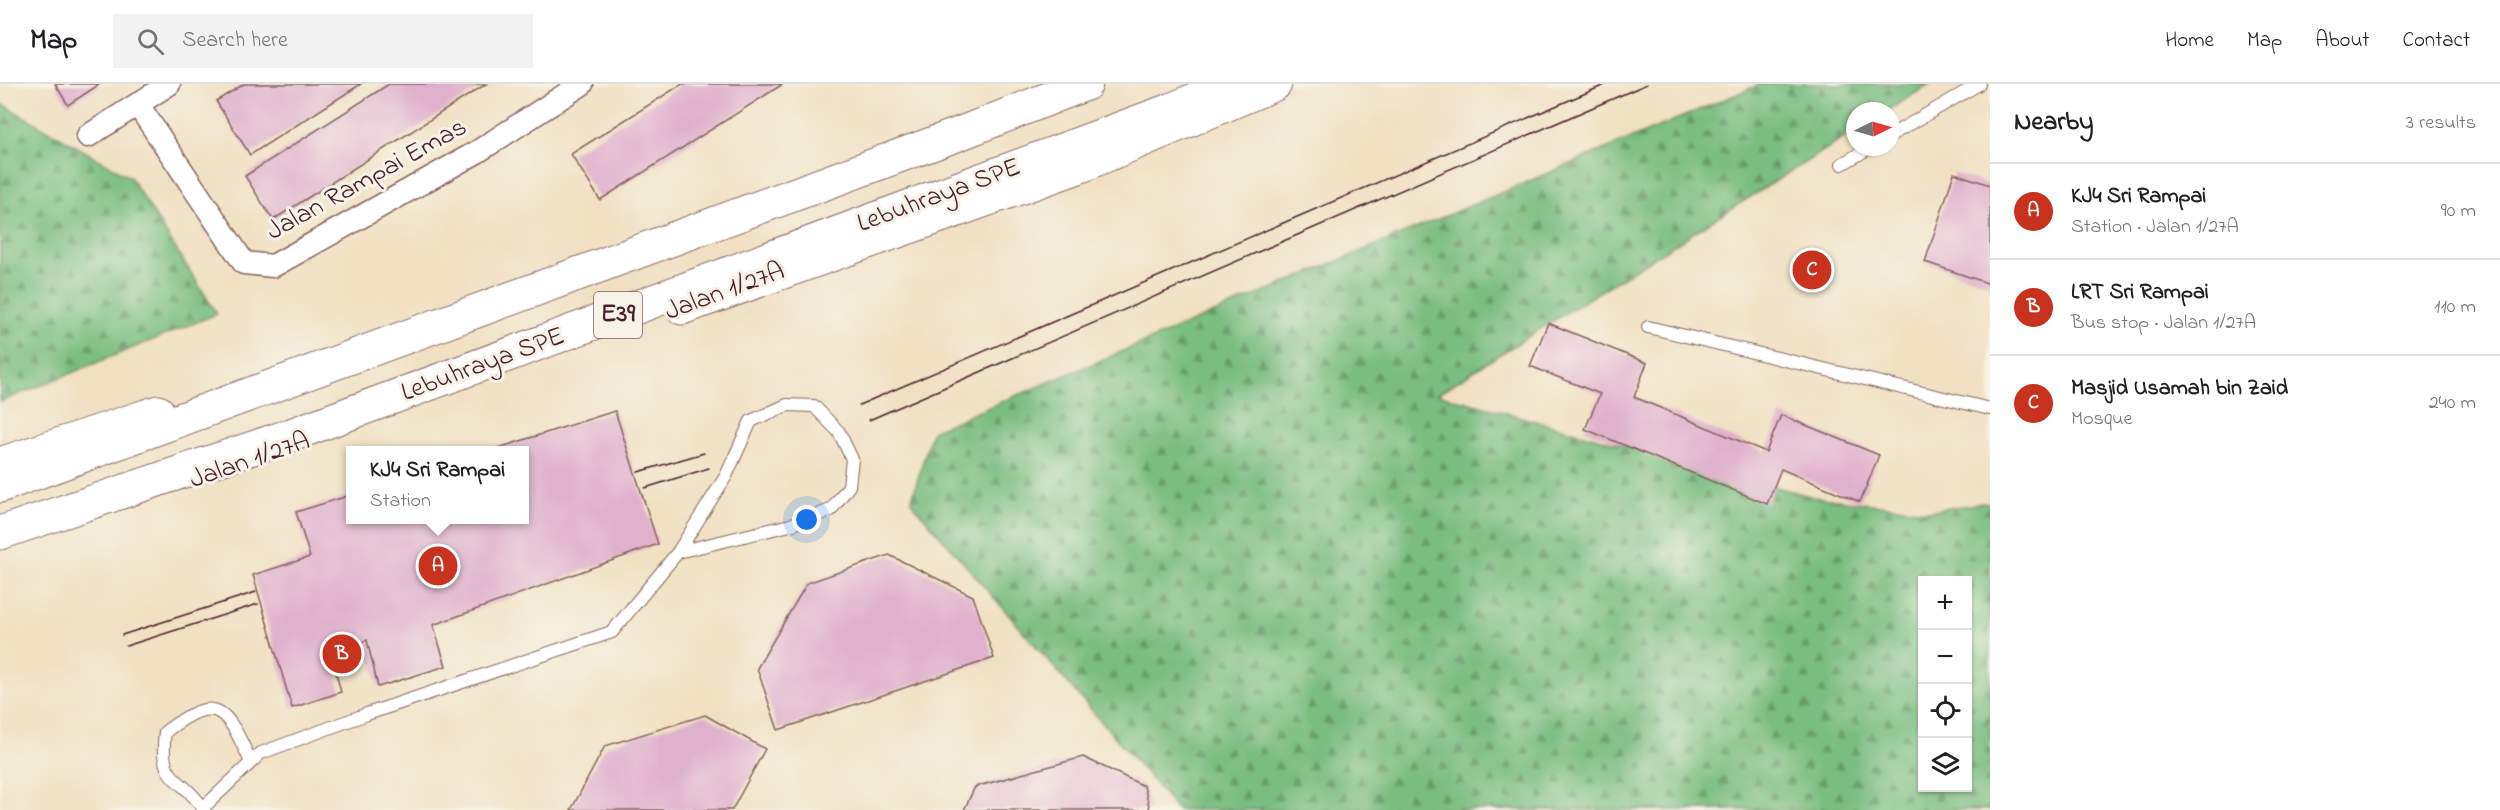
<!DOCTYPE html>
<meta charset="utf-8">
<style>
:root{--surface:#fff;--page:#f2f2f2;--text:#202124;--muted:#757577;--line:#e0e0e0;--accent:#c8321e}
body{margin:0;font-family:"Indie Flower",sans-serif;background:var(--page);color:var(--text)}
.controls{position:absolute;right:18px;bottom:18px;display:grid;overflow:hidden;border-radius:0px;box-shadow:0 2px 4px #0004}
.controls button{width:54px;height:54px;display:grid;place-items:center;padding:0;border:0;border-bottom:2px solid var(--line);background:var(--surface);color:var(--text);font:30px sans-serif}
.compass{position:absolute;left:1846px;top:18px;width:54px;height:54px;border-radius:50%;background:var(--surface);box-shadow:0 2px 4px #0004;rotate:85deg}
.you{position:absolute;left:807px;top:436px;width:21px;height:21px;margin:-15px;border:4px solid #fff;border-radius:50%;background:#1a73e8;box-shadow:0 0 0 9px #1a73e833}
.badge{display:grid;place-items:center;width:39px;height:39px;border-radius:50%;background:var(--accent);color:#fff;font-size:20px;font-weight:700}
.pin{position:absolute;translate:-50% -50%;border:3px solid #fff;box-shadow:0 2px 6px #0006}
.popup{position:absolute;left:346px;top:362px;width:183px;height:78px;box-sizing:border-box;display:grid;place-content:center;border-radius:0px;background:var(--surface);filter:drop-shadow(0 2px 4px #0005);font-size:20px;white-space:nowrap;color:var(--muted)}
.popup b{font-size:22px;color:var(--text)}
.popup::after{content:'';position:absolute;left:50%;top:100%;margin-left:-12px;border:12px solid transparent;border-top-color:var(--surface)}
.list{margin:0;padding:0;list-style:none}
h2{display:flex;justify-content:space-between;align-items:center;height:78px;margin:0;padding:0 24px;font-size:26px}
h2 small{font-size:20px;font-weight:400;color:var(--muted)}
.list li{display:grid;grid-template-columns:39px 1fr auto;gap:18px;align-items:center;box-sizing:border-box;height:96px;padding:0 24px;border-top:2px solid var(--line)}
.list b{display:block;font-size:22px;white-space:nowrap}
.list p{margin:0;font-size:20px;white-space:nowrap;color:var(--muted)}
.list em{font-size:20px;font-style:normal;color:var(--muted)}
.icon{flex:none;width:33px;height:33px;fill:none;stroke:currentColor;stroke-width:2;stroke-linecap:round;stroke-linejoin:round}
.map{position:relative;flex:none;width:1990px;height:726px;overflow:hidden}
header{display:flex;align-items:center;gap:36px;box-sizing:border-box;height:84px;padding:0 30px;background:var(--surface);border-bottom:2px solid var(--line)}
header strong{font-size:28px}
nav{display:flex;gap:33px;margin-inline-start:auto;font-size:21px}
.search{width:420px;height:54px;background:var(--page);display:flex;align-items:center;gap:15px;box-sizing:border-box;padding:0 21px;border-radius:0px;color:var(--muted);font-size:22px}
main{display:flex}
aside{flex:1;background:var(--surface)}
.map>svg:first-child{display:block}
.forest{fill:url(#forest-firs);stroke:#626e56;stroke-width:1.5;fill-rule:evenodd}
.building{fill:#dfb1cc}
.lines{fill:none;stroke-linecap:round;stroke-linejoin:round}
.service-casing{stroke:#846360;stroke-width:14}
.minor-casing{stroke:#846360;stroke-width:25}
.primary-casing{stroke:#846360;stroke-width:35}
.motorway-casing{stroke:#846360;stroke-width:35}
.service{stroke:#fff;stroke-width:12}
.minor{stroke:#fff;stroke-width:22}
.primary{stroke:#fff;stroke-width:33}
.motorway{stroke:#fff;stroke-width:33}
.tram{stroke:#4a1f2b;stroke-width:1.5}
.labels{text-anchor:middle;dominant-baseline:central;stroke-width:6;stroke-linejoin:round;paint-order:stroke}
.shield{fill:#f7f3e8;stroke:#7e5f64;stroke-width:1.5}
.shield-label{font-size:26px;font-weight:bold;fill:#4a1f2b}
.street-label{font-size:27px;fill:#4a1f2b;stroke:#f7f3e8}
</style>
<header>
<strong>Map</strong>
<div class="search"><svg class="icon" aria-label="search" viewBox="0 0 24 24"><circle cx="10" cy="10" r="6"/><path d="M15 15l6 6"/></svg>Search here</div>
<nav><a>Home</a><a>Map</a><a>About</a><a>Contact</a></nav>
</header>
<main>
<div class="map">
<svg width="1990" height="726" viewBox="0 0 1990 726">
<defs>
<pattern id="forest-firs" width="22" height="20" patternUnits="userSpaceOnUse" patternTransform="scale(1.5)"><rect width="22" height="20" fill="#79bd80"/><path d="M5 1l3.5 6h-7zM16 11l3.5 6h-7z" fill="#659969"/></pattern>
</defs>
<rect width="100%" height="100%" fill="#f7f3e8"/>
<filter id="ink" filterUnits="userSpaceOnUse"><feTurbulence type="fractalNoise" baseFrequency=".0167" numOctaves="2"/><feDisplacementMap in="SourceGraphic" scale="12" xChannelSelector="R" yChannelSelector="G"/><feConvolveMatrix kernelMatrix="1 2 1 2 8 2 1 2 1" color-interpolation-filters="sRGB"/></filter>
<filter id="wash" filterUnits="userSpaceOnUse"><feTurbulence type="fractalNoise" baseFrequency=".008" numOctaves="4" result="noise"/><feDisplacementMap in="SourceGraphic" scale="24" xChannelSelector="R" yChannelSelector="G"/><feGaussianBlur stdDeviation="1.35" result="paint"/><feColorMatrix in="noise" values="0 0 0 0 0 0 0 0 0 0 0 0 0 0 0 0 0 1.4 0 .05"/><feComposite in="paint" operator="in"/></filter>
<g filter="url(#wash)">
<rect width="100%" height="100%" fill="#f0e1c3"/>
<g class="forest">
<path d="M1761,0H1930L1887,27H1855V47L1437,310L1813,413L1928,427L1990,418V726H1178L911,418L932,347ZM1922,496H1968V704H1922Z"/>
<path d="M0,19L130,93L217,230L0,318Z"/>
</g>
<g id="blocks">
<g class="building">
<path d="M55,0H100L68,21Z"/>
<path d="M244,0H361L250,71L216,17Z"/>
<path d="M389,0H486L273,136L245,92Z"/>
<path d="M682,0H783L600,116L571,70Z"/>
<path d="M1954,89L1990,101V200L1925,178Z"/>
<path d="M1548,239L1647,279L1634,313L1766,368L1781,331L1879,371L1860,418L1781,385L1767,420L1585,345L1600,310L1530,282Z"/>
<path d="M615,327L658,460L433,541L446,582L378,603L367,556L331,570L341,608L292,624L253,491L310,473L296,428L351,411V436H525V366H492Z"/>
<path d="M889,471L973,512L994,574L778,646L757,584L807,499Z"/>
<path d="M705,631L765,665L732,726H571L605,662Z"/>
<path d="M1083,673L1144,702L1150,726H964L975,703Z"/>
</g>
</g>
</g>
<g filter="url(#ink)">
<use href="#blocks" fill-opacity="0" stroke="#846360" stroke-width="1.5"/>
<g class="lines">
<g class="service-casing">
<g id="service">
<path d="M1891,51L1979,0"/>
<path d="M1842,80L1871,63"/>
<path d="M1648,243L1990,325"/>
<path d="M203,724L261,669L367,630L612,548L678,468L726,392L751,337L787,321L814,322L839,348L852,375L849,402L831,426L790,441L678,468"/>
<path d="M204,726C182,690 158,702 165,648C218,607 226,625 251,678"/>
</g>
</g>
<g class="minor-casing">
<g id="minor">
<path d="M138,21L244,179L273,182L477,68L582,0"/>
<path d="M88,52L169,0"/>
</g>
</g>
<g class="primary-casing">
<g id="primary">
<path d="M682,224L1081,82L1275,0"/>
<path d="M0,380L158,328"/>
</g>
</g>
<g class="motorway-casing">
<g id="motorway">
<path d="M0,402L956,51L1086,0"/>
<path d="M0,449L291,351L1173,25L1231,0"/>
</g>
</g>
<use href="#service" class="service"/>
<use href="#minor" class="minor"/>
<use href="#primary" class="primary"/>
<use href="#motorway" class="motorway"/>
<g class="tram">
<path d="M859,321L1607,0"/>
<path d="M869,336L1647,0"/>
<path d="M638,388L704,369"/>
<path d="M645,404L709,384"/>
<path d="M122,551L256,508"/>
<path d="M126,562L258,520"/>
</g>
</g>
</g>
<g class="labels">
<rect class="shield" x="594" y="208" width="48" height="46" rx="4.5"/>
<g class="shield-label">
<text x="618" y="231">E39</text>
</g>
<g class="street-label">
<text transform="translate(367 96) rotate(-29)">Jalan Rampai Emas</text>
<text transform="translate(939 112) rotate(-20)">Lebuhraya SPE</text>
<text transform="translate(725 208) rotate(-20)">Jalan 1/27A</text>
<text transform="translate(483 281) rotate(-20)">Lebuhraya SPE</text>
<text transform="translate(250 377) rotate(-19)">Jalan 1/27A</text>
</g>
</g>
</svg>
<div class="controls">
<button>+</button>
<button>−</button>
<button><svg class="icon" aria-label="locate" viewBox="0 0 24 24"><circle cx="12" cy="12" r="6"/><path d="M12 2v4M12 18v4M2 12h4M18 12h4"/></svg></button>
<button><svg class="icon" aria-label="layers" viewBox="0 0 24 24"><path d="M12 4l9 5-9 5-9-5zM3 14l9 5 9-5"/></svg></button>
</div>
<svg class="compass" viewBox="-18 -18 36 36"><path d="M0-13l5 13h-10z" fill="#e53935"/><path d="M0 13l5-13h-10z" fill="#757577"/></svg>
<div class="you"></div>
<div class="pin badge" style="left:438px;top:482px">A</div>
<div class="popup"><b>KJ4 Sri Rampai</b>Station</div>
<div class="pin badge" style="left:342px;top:570px">B</div>
<div class="pin badge" style="left:1812px;top:186px">C</div>
</div>
<aside>
<h2>Nearby<small>3 results</small></h2>
<ul class="list">
<li><span class="badge">A</span><div><b>KJ4 Sri Rampai</b><p>Station · Jalan 1/27A</p></div><em>90 m</em></li>
<li><span class="badge">B</span><div><b>LRT Sri Rampai</b><p>Bus stop · Jalan 1/27A</p></div><em>110 m</em></li>
<li><span class="badge">C</span><div><b>Masjid Usamah bin Zaid</b><p>Mosque</p></div><em>240 m</em></li>
</ul>
</aside>
</main>
